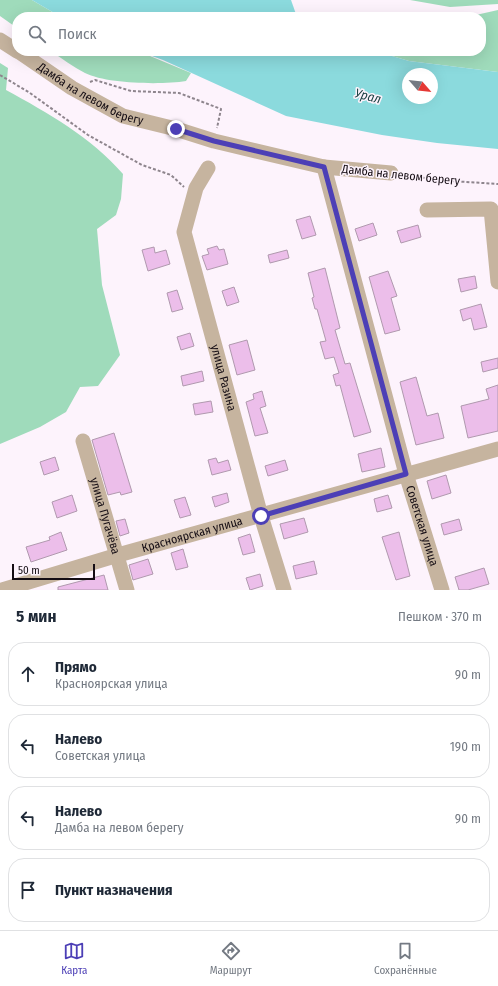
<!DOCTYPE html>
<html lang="ru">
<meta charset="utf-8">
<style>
:root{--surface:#fff;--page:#f2f2f3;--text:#1f2937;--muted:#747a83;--line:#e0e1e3;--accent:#4c3fb6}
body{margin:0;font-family:"Fira Sans Condensed",sans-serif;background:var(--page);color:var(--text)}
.compass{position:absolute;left:402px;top:68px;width:36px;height:36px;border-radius:50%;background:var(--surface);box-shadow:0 4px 16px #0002;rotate:118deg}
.scale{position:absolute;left:12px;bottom:10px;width:83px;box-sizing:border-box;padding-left:4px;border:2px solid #150d14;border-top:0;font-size:11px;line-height:14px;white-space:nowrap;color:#150d14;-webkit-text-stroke:3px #fdf3fc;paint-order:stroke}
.stop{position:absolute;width:12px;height:12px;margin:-9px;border:3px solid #4c3fb6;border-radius:50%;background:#fff}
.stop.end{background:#4c3fb6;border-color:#fff;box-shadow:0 1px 4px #0008}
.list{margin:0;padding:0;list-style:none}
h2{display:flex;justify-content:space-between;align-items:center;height:52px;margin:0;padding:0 16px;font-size:17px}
h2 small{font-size:13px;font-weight:400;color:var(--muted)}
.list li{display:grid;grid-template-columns:26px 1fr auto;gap:12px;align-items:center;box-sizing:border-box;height:64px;margin:0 8px 8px;padding:0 8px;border:1px solid var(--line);border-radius:16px}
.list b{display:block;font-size:15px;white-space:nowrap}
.list p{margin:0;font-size:13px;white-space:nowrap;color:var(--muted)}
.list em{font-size:13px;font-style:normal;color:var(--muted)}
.icon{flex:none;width:22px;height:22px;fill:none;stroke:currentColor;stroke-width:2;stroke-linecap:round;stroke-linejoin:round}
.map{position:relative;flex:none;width:498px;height:590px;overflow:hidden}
.search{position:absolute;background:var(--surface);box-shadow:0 4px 16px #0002;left:12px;right:12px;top:12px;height:44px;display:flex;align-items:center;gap:10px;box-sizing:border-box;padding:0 14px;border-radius:16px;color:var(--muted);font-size:15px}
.sheet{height:340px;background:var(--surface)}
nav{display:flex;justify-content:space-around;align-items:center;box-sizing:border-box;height:56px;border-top:1px solid var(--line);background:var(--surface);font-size:11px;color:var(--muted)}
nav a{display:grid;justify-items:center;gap:2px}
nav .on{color:var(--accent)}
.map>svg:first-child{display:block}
.green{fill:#9fdbbb}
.water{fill:#8bdadd;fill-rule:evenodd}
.building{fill:#ecbeea;stroke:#b099ae}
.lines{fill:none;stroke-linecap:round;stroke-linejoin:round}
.path{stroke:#8e858d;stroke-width:2;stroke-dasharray:3 2;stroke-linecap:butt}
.minor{stroke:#c6b49f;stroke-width:15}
.route{stroke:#4c3fb6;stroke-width:5}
.labels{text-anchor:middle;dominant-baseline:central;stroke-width:3;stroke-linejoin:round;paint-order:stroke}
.street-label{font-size:12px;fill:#150d14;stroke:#fdf3fc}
.water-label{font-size:13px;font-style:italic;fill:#1d4244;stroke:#fdf3fc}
</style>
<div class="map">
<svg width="498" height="590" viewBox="0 0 498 590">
<rect width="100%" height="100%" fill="#fdf3fc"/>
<g class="green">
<path d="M0,0H32L61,17H17V28L0,16Z"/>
<path d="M410,0H498V4L450,7Z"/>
<path d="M498,10V72L409,61L375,51H481V17H467Z"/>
<path d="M50,51H138L191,73L186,81C162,85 107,84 85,73C73,67 62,58 50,51Z"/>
<path d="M0,63L8,68L6,90C48,113 91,137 123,174L121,199L116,215L97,229L102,285L120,355L98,386L80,387L66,412L40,427L0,444Z"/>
</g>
<g class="water">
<path d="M32,0H291L297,17H61Z"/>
<path d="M138,51H375L409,61L498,72V149L437,143L382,135L286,116L163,60ZM408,74H432V98H408Z"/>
</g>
<g class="building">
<path d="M310,216L316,235L302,239L296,220Z"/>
<path d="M373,223L377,235L359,241L355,229Z"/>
<path d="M418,225L421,237L401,243L397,231Z"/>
<path d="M217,246L219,250L224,249L228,264L207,270L202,256L209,254L207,249Z"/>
<path d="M154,247L155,253L166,250L170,264L148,271L142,250Z"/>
<path d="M287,250L289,258L270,263L268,255Z"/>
<path d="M325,268L340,328L335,330L345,364L350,363L371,432L354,437L340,385L336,386L333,375L339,373L334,357L325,359L320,342L326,341L317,309H315L312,298L314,297L308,273Z"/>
<path d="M388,271L397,296L391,298L400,330L385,334L369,277Z"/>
<path d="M475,276L477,288L461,292L458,279Z"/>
<path d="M234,287L239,302L227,306L222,291Z"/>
<path d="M177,290L183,309L172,312L167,293Z"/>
<path d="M481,304L487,327L474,330L471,318L463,321L460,310Z"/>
<path d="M190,333L194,346L181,350L177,337Z"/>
<path d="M247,340L255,370L237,375L229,345Z"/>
<path d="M498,358V368L483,372L481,362Z"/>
<path d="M202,371L204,381L183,386L181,376Z"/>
<path d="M416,377L427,416L438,413L444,438L416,445L400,382Z"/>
<path d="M498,385V431L468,438L461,406L489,399L486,389Z"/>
<path d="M262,391L266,406L260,408L268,433L255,436L246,402L254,399L253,394Z"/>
<path d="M211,401L213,412L195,415L193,404Z"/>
<path d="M114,433L132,492L121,495L120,492L108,495L92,440Z"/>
<path d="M381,448L385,467L362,472L358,454Z"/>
<path d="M55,457L59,470L44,475L40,462Z"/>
<path d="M216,458L218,463L228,460L231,470L212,475L208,460Z"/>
<path d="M285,460L288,470L268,476L265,466Z"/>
<path d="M446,475L451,493L432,499L427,481Z"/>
<path d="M227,493L229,502L215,507L212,497Z"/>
<path d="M72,495L77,511L57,518L52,502Z"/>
<path d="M388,495L392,508L377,512L374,499Z"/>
<path d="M185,497L191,515L180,518L174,500Z"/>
<path d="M304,518L308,532L284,539L280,524Z"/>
<path d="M125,519L129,533L120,536L116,521Z"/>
<path d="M459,519L462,530L444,535L441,524Z"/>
<path d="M61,532L67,550L31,562L26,547L50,540L49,537Z"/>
<path d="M399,532L410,576L396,580L382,537Z"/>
<path d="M250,534L255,552L243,555L238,538Z"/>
<path d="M183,549L188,567L176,570L171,553Z"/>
<path d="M148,559L153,574L133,580L129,565Z"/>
<path d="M314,561L317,574L296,579L293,566Z"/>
<path d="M484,568L489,584L468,590H459L455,577Z"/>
<path d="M260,574L263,586L250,590L246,578Z"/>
<path d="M104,575L108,590H58V587Z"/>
</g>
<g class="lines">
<g class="path">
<path d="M0,75L30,93L88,135L142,165L171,175L184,187"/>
<path d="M90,82L95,80L131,91L179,93L221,109L217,128"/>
<path d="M402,174L436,180L498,184"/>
</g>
<g class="minor">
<path d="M0,40L17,51"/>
<path id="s1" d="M18,51L72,88L123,116L176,129L214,141L324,167L391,173"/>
<path id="s2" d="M324,167L406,474L442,590"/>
<path id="s3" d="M208,168L196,188L184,232L261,516L284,590"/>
<path d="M427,210L491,209L498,282"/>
<path id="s4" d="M83,441L127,590"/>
<path id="s5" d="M2,590L118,555L498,449"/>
</g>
</g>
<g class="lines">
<path class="route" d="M176,129L214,141L324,167L406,474L261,516"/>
</g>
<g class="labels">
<g class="street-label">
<text stroke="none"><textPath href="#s1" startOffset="85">Дамба на левом берегу</textPath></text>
<text transform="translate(401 175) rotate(6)">Дамба на левом берегу</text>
<text stroke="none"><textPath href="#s3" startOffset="220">улица Разина</textPath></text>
<text stroke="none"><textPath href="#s4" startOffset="78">улица Пугачёва</textPath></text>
<text stroke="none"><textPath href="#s2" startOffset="372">Советская улица</textPath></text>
<text stroke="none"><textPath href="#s5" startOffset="198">Красноярская улица</textPath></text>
</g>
<g class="water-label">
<text transform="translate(368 96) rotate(15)">Урал</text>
</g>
</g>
</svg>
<svg class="compass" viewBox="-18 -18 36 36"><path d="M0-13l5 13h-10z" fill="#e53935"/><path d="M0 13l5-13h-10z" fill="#747a83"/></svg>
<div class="scale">50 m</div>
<div class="stop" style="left:261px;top:516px"></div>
<div class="stop end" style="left:176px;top:129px"></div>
<div class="search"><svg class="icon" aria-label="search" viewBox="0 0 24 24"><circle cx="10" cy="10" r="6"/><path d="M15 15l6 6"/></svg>Поиск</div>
</div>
<section class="sheet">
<h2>5 мин<small>Пешком · 370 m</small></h2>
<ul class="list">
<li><svg class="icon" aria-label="ahead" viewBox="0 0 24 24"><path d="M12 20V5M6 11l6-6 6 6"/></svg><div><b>Прямо</b><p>Красноярская улица</p></div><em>90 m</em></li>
<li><svg class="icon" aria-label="left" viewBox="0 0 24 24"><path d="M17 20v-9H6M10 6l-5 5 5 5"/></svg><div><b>Налево</b><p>Советская улица</p></div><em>190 m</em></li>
<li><svg class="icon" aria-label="left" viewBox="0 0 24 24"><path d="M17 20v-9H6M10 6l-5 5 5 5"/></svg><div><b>Налево</b><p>Дамба на левом берегу</p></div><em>90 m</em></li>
<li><svg class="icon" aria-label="arrive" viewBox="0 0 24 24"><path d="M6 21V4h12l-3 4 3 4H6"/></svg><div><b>Пункт назначения</b></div></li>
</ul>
</section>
<nav>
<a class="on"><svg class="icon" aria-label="map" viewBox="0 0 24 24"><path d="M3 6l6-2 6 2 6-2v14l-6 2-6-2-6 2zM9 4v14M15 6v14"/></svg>Карта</a>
<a><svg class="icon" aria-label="directions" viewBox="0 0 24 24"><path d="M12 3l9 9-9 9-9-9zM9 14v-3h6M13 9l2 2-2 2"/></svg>Маршрут</a>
<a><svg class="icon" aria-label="saved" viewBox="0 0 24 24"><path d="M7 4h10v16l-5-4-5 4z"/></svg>Сохранённые</a>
</nav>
